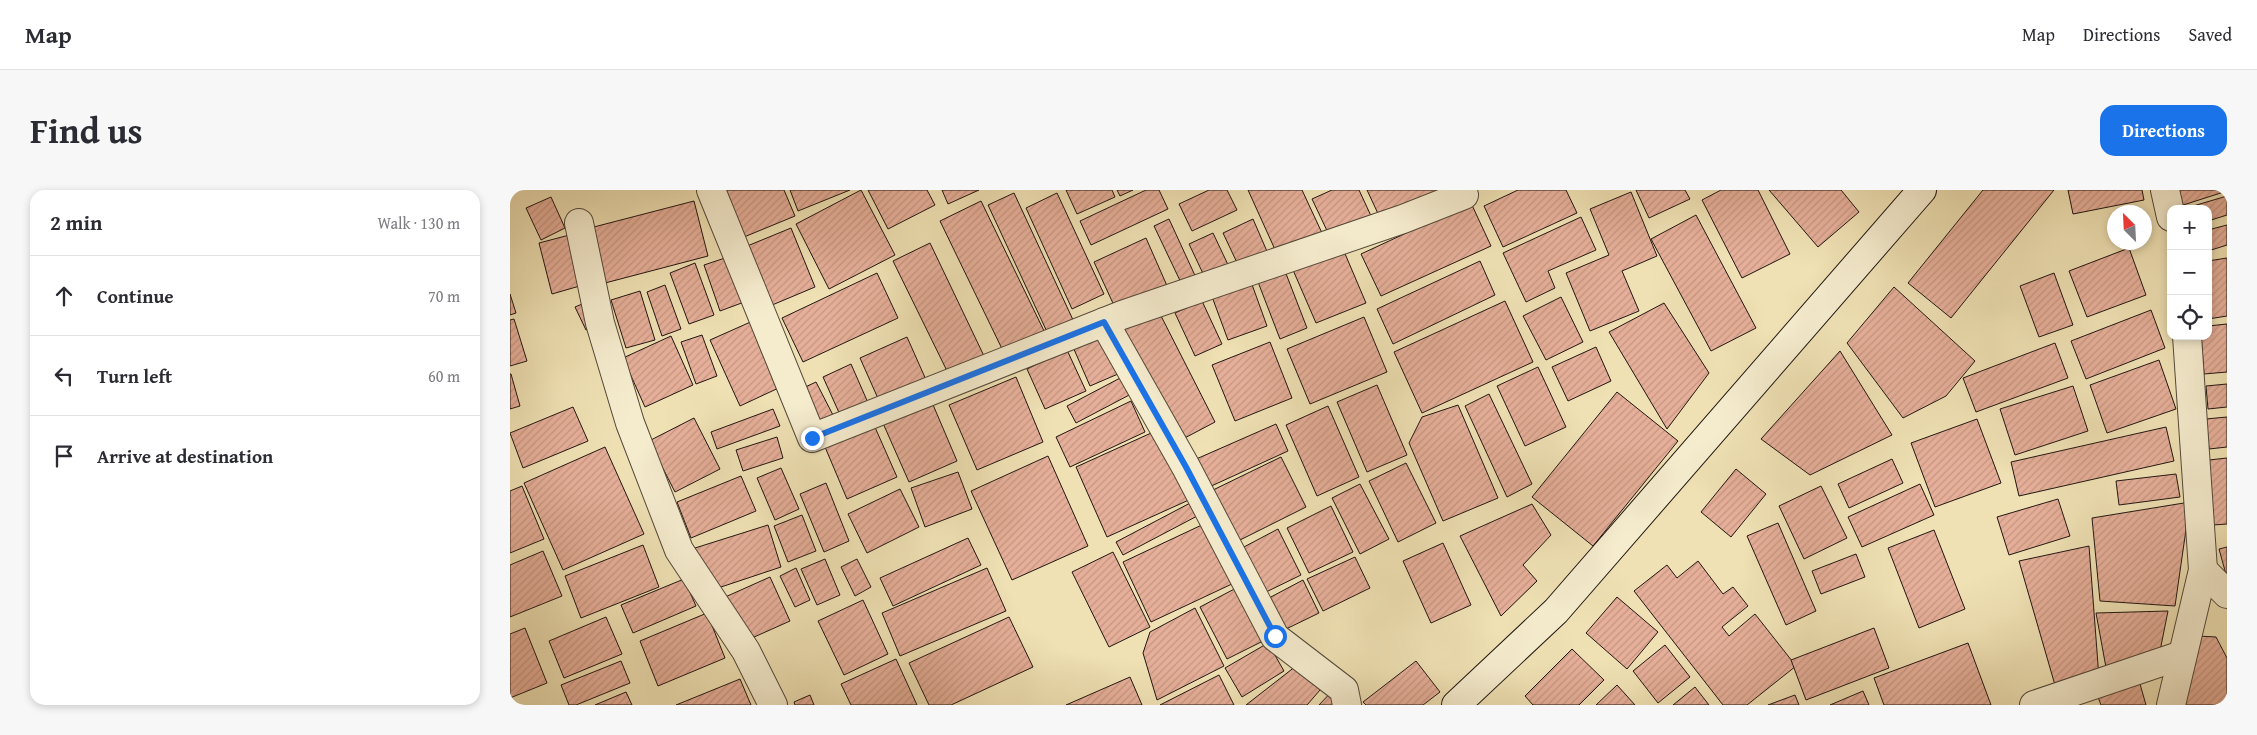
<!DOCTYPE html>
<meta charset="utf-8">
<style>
:root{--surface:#fff;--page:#f7f7f7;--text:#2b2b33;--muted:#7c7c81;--line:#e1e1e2;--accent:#1a73e8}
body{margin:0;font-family:"Gentium Book Plus",serif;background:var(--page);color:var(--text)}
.controls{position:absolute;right:15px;top:15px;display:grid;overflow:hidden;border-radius:10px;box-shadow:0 2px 8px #0003}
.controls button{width:45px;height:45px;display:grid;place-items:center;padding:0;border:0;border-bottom:1px solid var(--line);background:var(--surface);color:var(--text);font:25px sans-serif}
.compass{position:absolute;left:1597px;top:15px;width:45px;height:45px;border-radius:50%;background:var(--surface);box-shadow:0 2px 8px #0003;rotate:336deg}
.stop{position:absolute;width:15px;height:15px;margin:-11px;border:4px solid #1a73e8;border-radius:50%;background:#fff}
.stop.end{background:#1a73e8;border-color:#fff;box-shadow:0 1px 5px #0008}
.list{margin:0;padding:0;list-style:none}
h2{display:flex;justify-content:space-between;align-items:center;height:65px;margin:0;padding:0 20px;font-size:21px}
h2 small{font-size:16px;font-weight:400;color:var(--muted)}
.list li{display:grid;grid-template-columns:32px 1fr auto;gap:15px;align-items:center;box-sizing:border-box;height:80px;padding:0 20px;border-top:1px solid var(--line)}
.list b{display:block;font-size:19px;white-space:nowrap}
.list em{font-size:16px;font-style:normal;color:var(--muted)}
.icon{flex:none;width:28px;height:28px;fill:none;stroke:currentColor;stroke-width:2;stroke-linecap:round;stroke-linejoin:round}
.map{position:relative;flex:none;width:1717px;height:515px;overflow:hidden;border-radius:15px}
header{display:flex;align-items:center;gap:30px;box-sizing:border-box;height:70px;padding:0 25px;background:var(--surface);border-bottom:1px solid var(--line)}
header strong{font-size:24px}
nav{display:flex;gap:28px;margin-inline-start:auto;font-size:18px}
.intro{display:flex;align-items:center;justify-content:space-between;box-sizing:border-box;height:120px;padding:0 30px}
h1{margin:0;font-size:35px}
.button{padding:12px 22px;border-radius:15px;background:var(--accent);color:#fff;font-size:18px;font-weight:700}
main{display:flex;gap:30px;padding:0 30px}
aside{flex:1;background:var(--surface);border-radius:15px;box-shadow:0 2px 8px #0003}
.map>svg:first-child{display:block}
.building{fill:url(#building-hatch);stroke:#211611}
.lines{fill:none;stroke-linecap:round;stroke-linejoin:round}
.minor-casing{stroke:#54493a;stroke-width:30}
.tertiary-casing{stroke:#54493a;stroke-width:30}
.secondary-casing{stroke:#211611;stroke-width:30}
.minor{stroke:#f5ecce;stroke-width:28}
.tertiary{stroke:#f5ecce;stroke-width:28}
.secondary{stroke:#f5ecce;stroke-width:28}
.route{stroke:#1a73e8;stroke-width:6}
</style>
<header>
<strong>Map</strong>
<nav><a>Map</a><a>Directions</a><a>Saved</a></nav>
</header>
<div class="intro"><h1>Find us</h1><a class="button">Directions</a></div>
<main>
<aside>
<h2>2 min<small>Walk · 130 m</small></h2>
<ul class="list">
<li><svg class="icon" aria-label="ahead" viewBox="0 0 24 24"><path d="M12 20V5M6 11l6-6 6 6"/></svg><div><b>Continue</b></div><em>70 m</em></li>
<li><svg class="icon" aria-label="left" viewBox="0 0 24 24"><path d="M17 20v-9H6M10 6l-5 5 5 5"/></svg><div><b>Turn left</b></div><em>60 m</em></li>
<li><svg class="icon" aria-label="arrive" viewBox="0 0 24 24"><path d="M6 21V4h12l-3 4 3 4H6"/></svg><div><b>Arrive at destination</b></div></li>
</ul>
</aside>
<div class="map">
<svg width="1717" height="515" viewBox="0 0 1717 515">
<defs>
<pattern id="building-hatch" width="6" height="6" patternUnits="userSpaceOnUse" patternTransform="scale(1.25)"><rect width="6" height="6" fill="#e6af99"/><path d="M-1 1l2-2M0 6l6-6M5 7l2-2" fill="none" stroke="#c59683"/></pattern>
</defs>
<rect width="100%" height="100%" fill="#efe1b4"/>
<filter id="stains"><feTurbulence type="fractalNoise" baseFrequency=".004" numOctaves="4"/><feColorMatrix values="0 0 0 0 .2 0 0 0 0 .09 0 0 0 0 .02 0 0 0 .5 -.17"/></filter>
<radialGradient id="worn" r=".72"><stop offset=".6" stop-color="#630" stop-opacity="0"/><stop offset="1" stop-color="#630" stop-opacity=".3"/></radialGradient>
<g class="building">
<path d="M214,0H274L285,26L234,47Z"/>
<path d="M280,0H340L288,21Z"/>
<path d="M351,0L385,65L319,99L286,34Z"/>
<path d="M358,0H417L425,15L378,39Z"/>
<path d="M432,0H469L438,14Z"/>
<path d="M556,0H602L605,7L567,24Z"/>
<path d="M607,0H623L610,6Z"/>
<path d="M636,0H649L658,19L581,55L570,31Z"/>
<path d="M699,0H717L727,20L682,41L669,14Z"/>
<path d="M738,0H792L812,43L767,64Z"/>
<path d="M822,0H849L862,28L820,47L802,9Z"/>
<path d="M857,0H936L871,30Z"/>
<path d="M1008,0H1056L1067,23L993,57L974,16Z"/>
<path d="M1126,0H1175L1180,9L1139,28Z"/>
<path d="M1211,0H1248L1280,64L1232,88L1192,10Z"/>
<path d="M1259,0H1331L1349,22L1308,57Z"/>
<path d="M1473,0H1544L1441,128L1398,93Z"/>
<path d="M1558,0H1632L1634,10L1563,24Z"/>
<path d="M1662,0H1717V1L1667,17Z"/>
<path d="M1121,2L1147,66L1112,81L1129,121L1080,141L1056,83L1099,65L1080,19Z"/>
<path d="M504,3L564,132L538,144L478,15Z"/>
<path d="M547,3L594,104L562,119L516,18Z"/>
<path d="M1717,6V25L1698,31V19H1673Z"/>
<path d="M41,7L55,38L31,50L16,18Z"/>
<path d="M184,11L198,66L95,93L80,38Z"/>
<path d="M471,11L536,145L495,165L430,31Z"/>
<path d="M961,13L981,56L871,106L851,64Z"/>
<path d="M1186,25L1246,138L1201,161L1141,49Z"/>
<path d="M1071,27L1086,60L1038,81L1045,98L1016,112L993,63Z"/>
<path d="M659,29L688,92L674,99L644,36Z"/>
<path d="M743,29L759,66L730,79L713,43Z"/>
<path d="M1717,35V55L1698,61V40Z"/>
<path d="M281,38L305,97L255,118L230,59Z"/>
<path d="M67,43L80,93L42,104L29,53Z"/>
<path d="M703,43L721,81L697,92L679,54Z"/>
<path d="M636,48L658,98L607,122L584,72Z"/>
<path d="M420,53L474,166L438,183L383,71Z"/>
<path d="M1619,58L1636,105L1577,127L1559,81Z"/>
<path d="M833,59L856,113L806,133L783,80Z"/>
<path d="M221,66L237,111L210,121L194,75Z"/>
<path d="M1717,68V126L1698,129V71Z"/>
<path d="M970,71L985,105L883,154L867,119Z"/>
<path d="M185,73L204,125L179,134L160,83Z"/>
<path d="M775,81L797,138L770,149L748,92Z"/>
<path d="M367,83L388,128L293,172L272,128Z"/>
<path d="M1544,83L1563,135L1529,147L1510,96Z"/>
<path d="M740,89L757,136L718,150L701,104Z"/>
<path d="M155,95L171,139L152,146L137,102Z"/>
<path d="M1384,97L1465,171L1436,206L1393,228L1337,153Z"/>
<path d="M130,101L145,150L116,158L101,110Z"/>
<path d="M0,104L6,123L0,125Z"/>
<path d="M1051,107L1073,152L1036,170L1013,126Z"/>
<path d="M692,111L712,154L685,166L665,123Z"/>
<path d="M995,111L1023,172L912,223L884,162Z"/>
<path d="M77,112L88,135L76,140L65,117Z"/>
<path d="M1154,113L1199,183L1157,239L1099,142Z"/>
<path d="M648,120L705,232L669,251L612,138Z"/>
<path d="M1641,120L1655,158L1576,189L1561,151Z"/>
<path d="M854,127L877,182L800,214L777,159Z"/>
<path d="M4,129L17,171L0,176V130Z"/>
<path d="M245,130L275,195L230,216L200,150Z"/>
<path d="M1717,134V182L1694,184L1691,146H1698V136Z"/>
<path d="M192,145L207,186L186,194L171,152Z"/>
<path d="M591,145L608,184L580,196L563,157Z"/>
<path d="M161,146L183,195L135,217L113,168Z"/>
<path d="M397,147L417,192L370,213L350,168Z"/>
<path d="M760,152L782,208L725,231L702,175Z"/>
<path d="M1545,153L1558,188L1466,222L1453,188Z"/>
<path d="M1086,157L1101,191L1058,211L1042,177Z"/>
<path d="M557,160L576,201L535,219L517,179Z"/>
<path d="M1330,161L1382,245L1300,285L1251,249Z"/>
<path d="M1649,170L1666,219L1597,243L1580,195Z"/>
<path d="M341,174L359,215L331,227L313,187Z"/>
<path d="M1028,177L1056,237L1015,256L987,196Z"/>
<path d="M1,184L10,216L0,219V184Z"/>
<path d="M614,186L623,203L566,233L557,216Z"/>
<path d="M506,187L533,252L467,280L439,215Z"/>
<path d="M306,192L324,227L309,235L291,199Z"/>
<path d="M1717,194V217L1698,219L1696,196Z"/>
<path d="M867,195L897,265L857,282L827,212Z"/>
<path d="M1563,196L1578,241L1505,265L1490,219Z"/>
<path d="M1107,202L1168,251L1083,356L1022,307Z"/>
<path d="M979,204L1022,294L997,307L955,216Z"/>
<path d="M421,210L447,271L399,292L372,231Z"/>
<path d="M621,211L635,242L560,277L546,247Z"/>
<path d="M948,215L988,308L933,331L899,253L912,227Z"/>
<path d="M818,216L849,287L807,306L776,235Z"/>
<path d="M63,217L78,251L13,278L0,243Z"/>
<path d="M263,219L270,236L207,259L201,242Z"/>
<path d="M1717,227V257L1699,259L1696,229Z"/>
<path d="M184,228L210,279L165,302L139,251Z"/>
<path d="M1467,229L1491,293L1425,317L1401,253Z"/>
<path d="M766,234L778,261L697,298L684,270Z"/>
<path d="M364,235L387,287L337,309L315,257Z"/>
<path d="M1656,237L1664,271L1509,306L1501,272Z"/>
<path d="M650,239L681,309L597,347L566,277Z"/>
<path d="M267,247L273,268L233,281L226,260Z"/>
<path d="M95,257L134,344L53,380L14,293Z"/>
<path d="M538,266L578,356L502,390L461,301Z"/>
<path d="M771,267L796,317L726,352L701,301Z"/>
<path d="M1717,268V334L1703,335L1699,270Z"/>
<path d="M1382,269L1393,293L1339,318L1328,294Z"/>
<path d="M896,273L926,333L888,352L859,291Z"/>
<path d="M271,278L289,319L265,330L247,288Z"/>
<path d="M1226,279L1256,304L1221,347L1191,322Z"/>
<path d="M448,282L462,319L415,337L401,298Z"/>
<path d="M1666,284L1670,307L1609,315L1606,291Z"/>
<path d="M231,286L246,321L181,348L167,312Z"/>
<path d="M316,293L339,351L314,362L290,304Z"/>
<path d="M850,294L879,349L850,364L822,308Z"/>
<path d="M1410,294L1424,325L1352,357L1338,327Z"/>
<path d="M12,296L34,349L0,363V301Z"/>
<path d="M1311,296L1337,348L1294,369L1269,316Z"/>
<path d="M390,299L409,337L357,363L338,324Z"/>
<path d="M1548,309L1560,346L1499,365L1487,327Z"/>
<path d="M684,311L691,324L613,365L606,352Z"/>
<path d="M1680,312L1665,416L1590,411L1582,328Z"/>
<path d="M1022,314L1041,345L1013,375L1027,391L991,426L950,346Z"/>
<path d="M821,316L843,362L799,383L777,338Z"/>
<path d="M292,325L306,361L278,372L264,336Z"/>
<path d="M696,333L724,393L641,432L613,372Z"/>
<path d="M1268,333L1306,421L1276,435L1237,346Z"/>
<path d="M258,335L271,377L199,401L185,358Z"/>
<path d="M768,339L791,385L754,403L732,358Z"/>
<path d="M1424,340L1455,419L1409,438L1378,358Z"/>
<path d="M458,348L471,375L383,416L370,388Z"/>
<path d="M933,353L961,415L921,433L893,371Z"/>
<path d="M133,355L149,397L71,428L55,386Z"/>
<path d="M1579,356L1589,488L1547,502L1509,371Z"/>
<path d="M1717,357V388L1709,359Z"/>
<path d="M33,361L52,406L0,427V375Z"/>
<path d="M603,362L640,437L599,457L562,382Z"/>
<path d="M1346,364L1355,387L1311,404L1302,381Z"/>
<path d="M845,367L860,398L813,421L797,389Z"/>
<path d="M315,369L330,405L307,415L291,379Z"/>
<path d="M347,369L361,397L345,406L331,377Z"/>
<path d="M1188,371L1213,404L1223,397L1238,416L1212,437L1219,446L1245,424L1286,476L1237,515H1213L1124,401L1157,375L1167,388Z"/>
<path d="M286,378L300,410L285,417L270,386Z"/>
<path d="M477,378L496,421L390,466L372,423Z"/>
<path d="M260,387L280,431L233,452L213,408Z"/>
<path d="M174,389L186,416L123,443L111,415Z"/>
<path d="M793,390L809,423L774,440L759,408Z"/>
<path d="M732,395L759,448L717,469L690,417Z"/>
<path d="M1107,407L1148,442L1117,479L1076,443Z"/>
<path d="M353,410L378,464L334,485L308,431Z"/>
<path d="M685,418L714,476L647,510L633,463L640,442Z"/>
<path d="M1658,421L1648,471L1597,483L1586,423Z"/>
<path d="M197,423L215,468L148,496L130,451Z"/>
<path d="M96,427L112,464L54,488L39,451Z"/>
<path d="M499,427L523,477L441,515H419L399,473Z"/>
<path d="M15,438L37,493L0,508V444Z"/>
<path d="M1364,438L1379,478L1296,510L1281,470Z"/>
<path d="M1687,446L1706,447L1717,468V515H1675Z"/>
<path d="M758,453L774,481L732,507L715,478Z"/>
<path d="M1458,453L1481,515H1374L1364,488Z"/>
<path d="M1155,455L1180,487L1148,513L1123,481Z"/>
<path d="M1062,459L1094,490L1069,515H1023L1015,506Z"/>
<path d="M386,469L407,515H341L331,494Z"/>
<path d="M111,471L120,493L66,515H59L51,495Z"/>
<path d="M906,471L930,502L913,515H856L853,512Z"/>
<path d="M786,476L810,500L797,515H736Z"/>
<path d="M709,485L724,515H650Z"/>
<path d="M620,487L632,515H556Z"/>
<path d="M230,489L241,515H166Z"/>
<path d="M1630,494L1636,515H1591L1588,507Z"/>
<path d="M1107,495L1125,515H1086Z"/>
<path d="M1185,497L1199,515H1163Z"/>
<path d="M824,499L831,515H809Z"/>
<path d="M1353,501L1359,515H1320Z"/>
<path d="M116,502L122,515H85Z"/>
<path d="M300,505L304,515H285L284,512Z"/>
<path d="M1285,505L1289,515H1258Z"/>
</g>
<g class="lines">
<g class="minor-casing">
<g id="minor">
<path d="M201,0L302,248L612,125L893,29L954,5"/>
<path d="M69,33L90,133L120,233L169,360L236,461L263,515"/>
<path d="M594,132L676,277L765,447L834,500L837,515"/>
<path d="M1693,380L1717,404"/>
<path d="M1524,515L1672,465"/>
</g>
</g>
<g class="tertiary-casing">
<g id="tertiary">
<path d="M1655,0L1661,27"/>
<path d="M1661,515L1693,380L1677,146"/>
</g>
</g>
<g class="secondary-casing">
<path id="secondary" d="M946,515L1046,421L1412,0"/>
</g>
<use href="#minor" class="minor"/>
<use href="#tertiary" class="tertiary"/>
<use href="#secondary" class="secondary"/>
</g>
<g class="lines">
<path class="route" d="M302,248L594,132L676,277L765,446"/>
</g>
<rect width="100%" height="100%" filter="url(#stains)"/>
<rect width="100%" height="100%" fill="url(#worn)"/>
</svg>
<div class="controls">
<button>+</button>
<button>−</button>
<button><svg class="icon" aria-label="locate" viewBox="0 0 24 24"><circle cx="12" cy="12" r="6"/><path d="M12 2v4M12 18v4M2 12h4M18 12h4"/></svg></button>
</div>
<svg class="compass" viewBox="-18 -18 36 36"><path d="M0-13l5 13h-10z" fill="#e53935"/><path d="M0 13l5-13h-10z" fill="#7c7c81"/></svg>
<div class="stop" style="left:765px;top:446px"></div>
<div class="stop end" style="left:302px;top:248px"></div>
</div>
</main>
